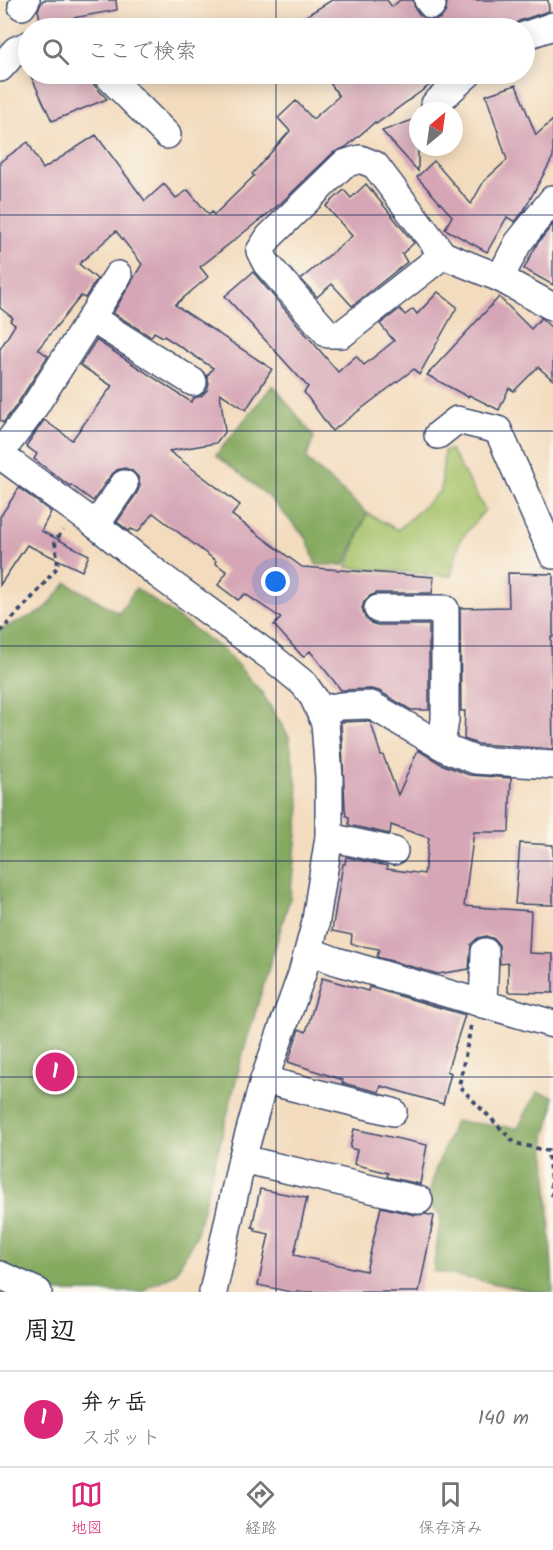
<!DOCTYPE html>
<html lang="ja">
<meta charset="utf-8">
<style>
:root{--surface:#fff;--page:#f2f2f2;--text:#202124;--muted:#757577;--line:#e0e0e0;--accent:#db2777}
body{margin:0;font-family:Kalam,"Klee One",sans-serif;background:var(--page);color:var(--text)}
.compass{position:absolute;left:409px;top:102px;width:54px;height:54px;border-radius:50%;background:var(--surface);box-shadow:0 3px 15px #0003;rotate:29deg}
.you{position:absolute;left:276px;top:582px;width:21px;height:21px;margin:-15px;border:4px solid #fff;border-radius:50%;background:#1a73e8;box-shadow:0 0 0 9px #1a73e833}
.badge{display:grid;place-items:center;width:39px;height:39px;border-radius:50%;background:var(--accent);color:#fff;font-size:20px;font-weight:700}
.pin{position:absolute;translate:-50% -50%;border:3px solid #fff;box-shadow:0 2px 6px #0006}
.list{margin:0;padding:0;list-style:none}
h2{display:flex;justify-content:space-between;align-items:center;height:78px;margin:0;padding:0 24px;font-size:26px}
h2 small{font-size:20px;font-weight:400;color:var(--muted)}
.list li{display:grid;grid-template-columns:39px 1fr auto;gap:18px;align-items:center;box-sizing:border-box;height:96px;padding:0 24px;border-top:2px solid var(--line)}
.list b{display:block;font-size:22px;white-space:nowrap}
.list p{margin:0;font-size:20px;white-space:nowrap;color:var(--muted)}
.list em{font-size:20px;font-style:normal;color:var(--muted)}
.icon{flex:none;width:33px;height:33px;fill:none;stroke:currentColor;stroke-width:2;stroke-linecap:round;stroke-linejoin:round}
.map{position:relative;flex:none;width:553px;height:1292px;overflow:hidden}
.search{position:absolute;background:var(--surface);box-shadow:0 3px 15px #0003;left:18px;right:18px;top:18px;height:66px;display:flex;align-items:center;gap:15px;box-sizing:border-box;padding:0 21px;border-radius:33px;color:var(--muted);font-size:22px}
.sheet{height:174px;background:var(--surface)}
nav{display:flex;justify-content:space-around;align-items:center;box-sizing:border-box;height:84px;border-top:2px solid var(--line);background:var(--surface);font-size:16px;color:var(--muted)}
nav a{display:grid;justify-items:center;gap:3px}
nav .on{color:var(--accent)}
.map>svg:first-child{display:block}
.green{fill:#a6c36b;stroke:#607964;stroke-width:1.5}
.forest{fill:#84a95f;stroke:#506c5e;stroke-width:1.5}
.building{fill:#d6a6b6}
.lines{fill:none;stroke-linecap:round;stroke-linejoin:round}
.minor-casing{stroke:#3b496c;stroke-width:30}
.path{stroke:#3b496c;stroke-width:4;stroke-dasharray:4.5 4.5;stroke-linecap:butt}
.minor{stroke:#fff;stroke-width:27}
.grid{fill:none;stroke:#1b2f5e;stroke-width:1.5;stroke-opacity:0.55}
</style>
<div class="map">
<svg width="553" height="1292" viewBox="0 0 553 1292">
<rect width="100%" height="100%" fill="#fbf7ec"/>
<filter id="ink" filterUnits="userSpaceOnUse"><feTurbulence type="fractalNoise" baseFrequency=".0167" numOctaves="2"/><feDisplacementMap in="SourceGraphic" scale="12" xChannelSelector="R" yChannelSelector="G"/><feConvolveMatrix kernelMatrix="1 2 1 2 8 2 1 2 1" color-interpolation-filters="sRGB"/></filter>
<filter id="wash" filterUnits="userSpaceOnUse"><feTurbulence type="fractalNoise" baseFrequency=".008" numOctaves="4" result="noise"/><feDisplacementMap in="SourceGraphic" scale="24" xChannelSelector="R" yChannelSelector="G"/><feGaussianBlur stdDeviation="1.35" result="paint"/><feColorMatrix in="noise" values="0 0 0 0 0 0 0 0 0 0 0 0 0 0 0 0 0 1.4 0 .05"/><feComposite in="paint" operator="in"/></filter>
<g filter="url(#wash)">
<rect width="100%" height="100%" fill="#f3dbbd"/>
<path class="green" d="M451,450L485,510L460,540L451,576L347,567L367,513L398,530L441,490L444,451Z"/>
<g class="forest">
<path d="M273,385L314,437L306,459L367,513L345,565H316L307,539L269,497L216,455Z"/>
<path d="M67,583L119,613L136,588L225,651L262,693L289,737L300,806L290,898L243,1053L196,1236L175,1274L148,1287L144,1292H0V629L43,611Z"/>
<path d="M537,1092L553,1096V1110L545,1136L553,1292H535L433,1271L441,1216L427,1203L435,1171L455,1121L518,1128Z"/>
</g>
<g id="blocks">
<g class="building">
<path d="M43,0H116L117,10L41,24L38,10Z"/>
<path d="M332,0H387L392,7L400,0H413L415,9L420,15L426,19L434,21L441,18L446,11L447,0H548L549,11L519,21L511,28H286Z"/>
<path d="M30,74H91L94,85L107,99L52,121Z"/>
<path d="M324,74H445L376,124L375,122L346,147L333,153L280,204L200,267L208,277L175,305L272,369L246,410L220,393L225,431L216,443L169,451L240,505L232,515L302,567L434,577L432,593H377L370,596L364,602L362,608L365,617L371,623L377,625H429V710H411L379,691L371,689L341,690L310,651L303,657L274,625L281,618L245,594L238,600L218,585L227,572L215,563L216,561L153,513L138,532L131,529L129,531L117,522L137,493L140,486L138,477L132,471L125,468L117,470L111,475L93,501L71,485L70,486L34,459L37,454L26,446L44,420L72,440L112,386L80,365L96,340L191,402L194,398L201,396L207,390L209,383L207,376L213,368L164,336L163,337L154,332L151,337L113,313L142,264L116,231L79,264L97,279L85,298L81,296L38,349L48,356L16,406L3,423L0,420V349L15,325L10,321L13,318L0,308V162L28,142L43,169L96,135L145,201L164,184L176,198L188,190L209,215L212,212L214,215L254,176L252,174L290,131L278,118L296,101L313,119L339,96Z"/>
<path d="M516,85L536,135L553,120V157L523,212L515,222L507,217L487,252L445,229L452,216L417,177L434,161L471,204L484,181L507,160L486,95Z"/>
<path d="M418,118V171L382,131Z"/>
<path d="M366,184L414,243L402,254L407,262L352,306L332,284L317,297L301,279L352,236L326,206L344,190L351,198Z"/>
<path d="M553,224V285L524,269L537,244Z"/>
<path d="M253,272L338,372L356,356L364,365L394,341L380,324L400,309L405,315L413,309L417,314L438,292L457,307L419,375L414,369L332,431L304,392L308,387L225,296Z"/>
<path d="M499,297L531,329L541,318L553,329V380L538,367L514,391L509,388L499,410L469,395L468,397L427,375Z"/>
<path d="M19,488L51,512L41,531L89,555L82,571L27,545L0,585V517Z"/>
<path d="M508,573L553,574V637H551L553,749L478,744L464,739L465,711H461L460,608L509,607Z"/>
<path d="M367,721L371,723L381,755H383L398,795L418,750L441,764L469,775L511,778L509,832H474L464,906L531,911L529,953L553,954V993L508,992V963L500,964L499,945L494,939L486,936L478,938L471,944L469,969L438,974L377,957L379,949L351,944L352,935L332,931L343,864H345L346,857L387,866V869L424,874L429,838L391,825L390,834L349,825V817L346,816L345,808L341,722Z"/>
<path d="M520,843L553,845V905L515,904Z"/>
<path d="M322,978L368,991L369,987L465,1015L447,1071L451,1073L443,1104L381,1086L379,1092L342,1083L343,1080L288,1062L299,1029L306,1032Z"/>
<path d="M354,1129L427,1145L420,1184L387,1177L388,1173L354,1164L357,1150L350,1148Z"/>
<path d="M260,1189L307,1198L294,1255L366,1271L381,1207L415,1215L426,1214L434,1216L419,1292H291L258,1285L269,1234L255,1231V1228L252,1227Z"/>
</g>
</g>
</g>
<g filter="url(#ink)">
<use href="#blocks" fill-opacity="0" stroke="#3b496c" stroke-width="1.5"/>
<g class="lines">
<g class="minor-casing">
<g id="minor">
<path d="M428,0L432,5"/>
<path d="M22,6L26,0"/>
<path d="M524,36L553,26"/>
<path d="M0,68L16,50L28,45"/>
<path d="M106,74L167,135"/>
<path d="M435,104L468,74"/>
<path d="M443,255L342,334H328L266,263L260,251L269,237L344,164L360,159L375,165L443,255L500,278L553,307"/>
<path d="M500,278L518,243L553,199"/>
<path d="M91,318L118,275"/>
<path d="M438,435L457,420L498,430L553,555"/>
<path d="M0,453L29,415L91,318L193,382"/>
<path d="M0,455L96,525L159,575L271,657L304,684L314,698L325,723L329,777V837L315,926L302,974L264,1080L242,1159L213,1292"/>
<path d="M96,525L124,484"/>
<path d="M378,609H445V720L441,745"/>
<path d="M320,710L341,706L371,705L449,750L475,760L553,765"/>
<path d="M329,837L394,851"/>
<path d="M309,951L336,961L553,1024"/>
<path d="M483,1004L485,952"/>
<path d="M264,1080L393,1112"/>
<path d="M242,1159L419,1200"/>
<path d="M0,1275L38,1292"/>
</g>
</g>
<g class="path">
<path d="M0,632L39,590L58,566L55,542L63,530"/>
<path d="M471,1026L459,1086L515,1143L548,1151L553,1201"/>
</g>
<use href="#minor" class="minor"/>
</g>
</g>
<path class="grid" d="M276,0V28M276,74V1292M0,215H553M0,431H553M0,646H553M0,861H553M0,1077H553"/>
</svg>
<svg class="compass" viewBox="-18 -18 36 36"><path d="M0-13l5 13h-10z" fill="#e53935"/><path d="M0 13l5-13h-10z" fill="#757577"/></svg>
<div class="you"></div>
<div class="pin badge" style="left:55px;top:1072px">1</div>
<div class="search"><svg class="icon" aria-label="search" viewBox="0 0 24 24"><circle cx="10" cy="10" r="6"/><path d="M15 15l6 6"/></svg>ここで検索</div>
</div>
<section class="sheet">
<h2>周辺<small></small></h2>
<ul class="list">
<li><span class="badge">1</span><div><b>弁ヶ岳</b><p>スポット</p></div><em>140 m</em></li>
</ul>
</section>
<nav>
<a class="on"><svg class="icon" aria-label="map" viewBox="0 0 24 24"><path d="M3 6l6-2 6 2 6-2v14l-6 2-6-2-6 2zM9 4v14M15 6v14"/></svg>地図</a>
<a><svg class="icon" aria-label="directions" viewBox="0 0 24 24"><path d="M12 3l9 9-9 9-9-9zM9 14v-3h6M13 9l2 2-2 2"/></svg>経路</a>
<a><svg class="icon" aria-label="saved" viewBox="0 0 24 24"><path d="M7 4h10v16l-5-4-5 4z"/></svg>保存済み</a>
</nav>
